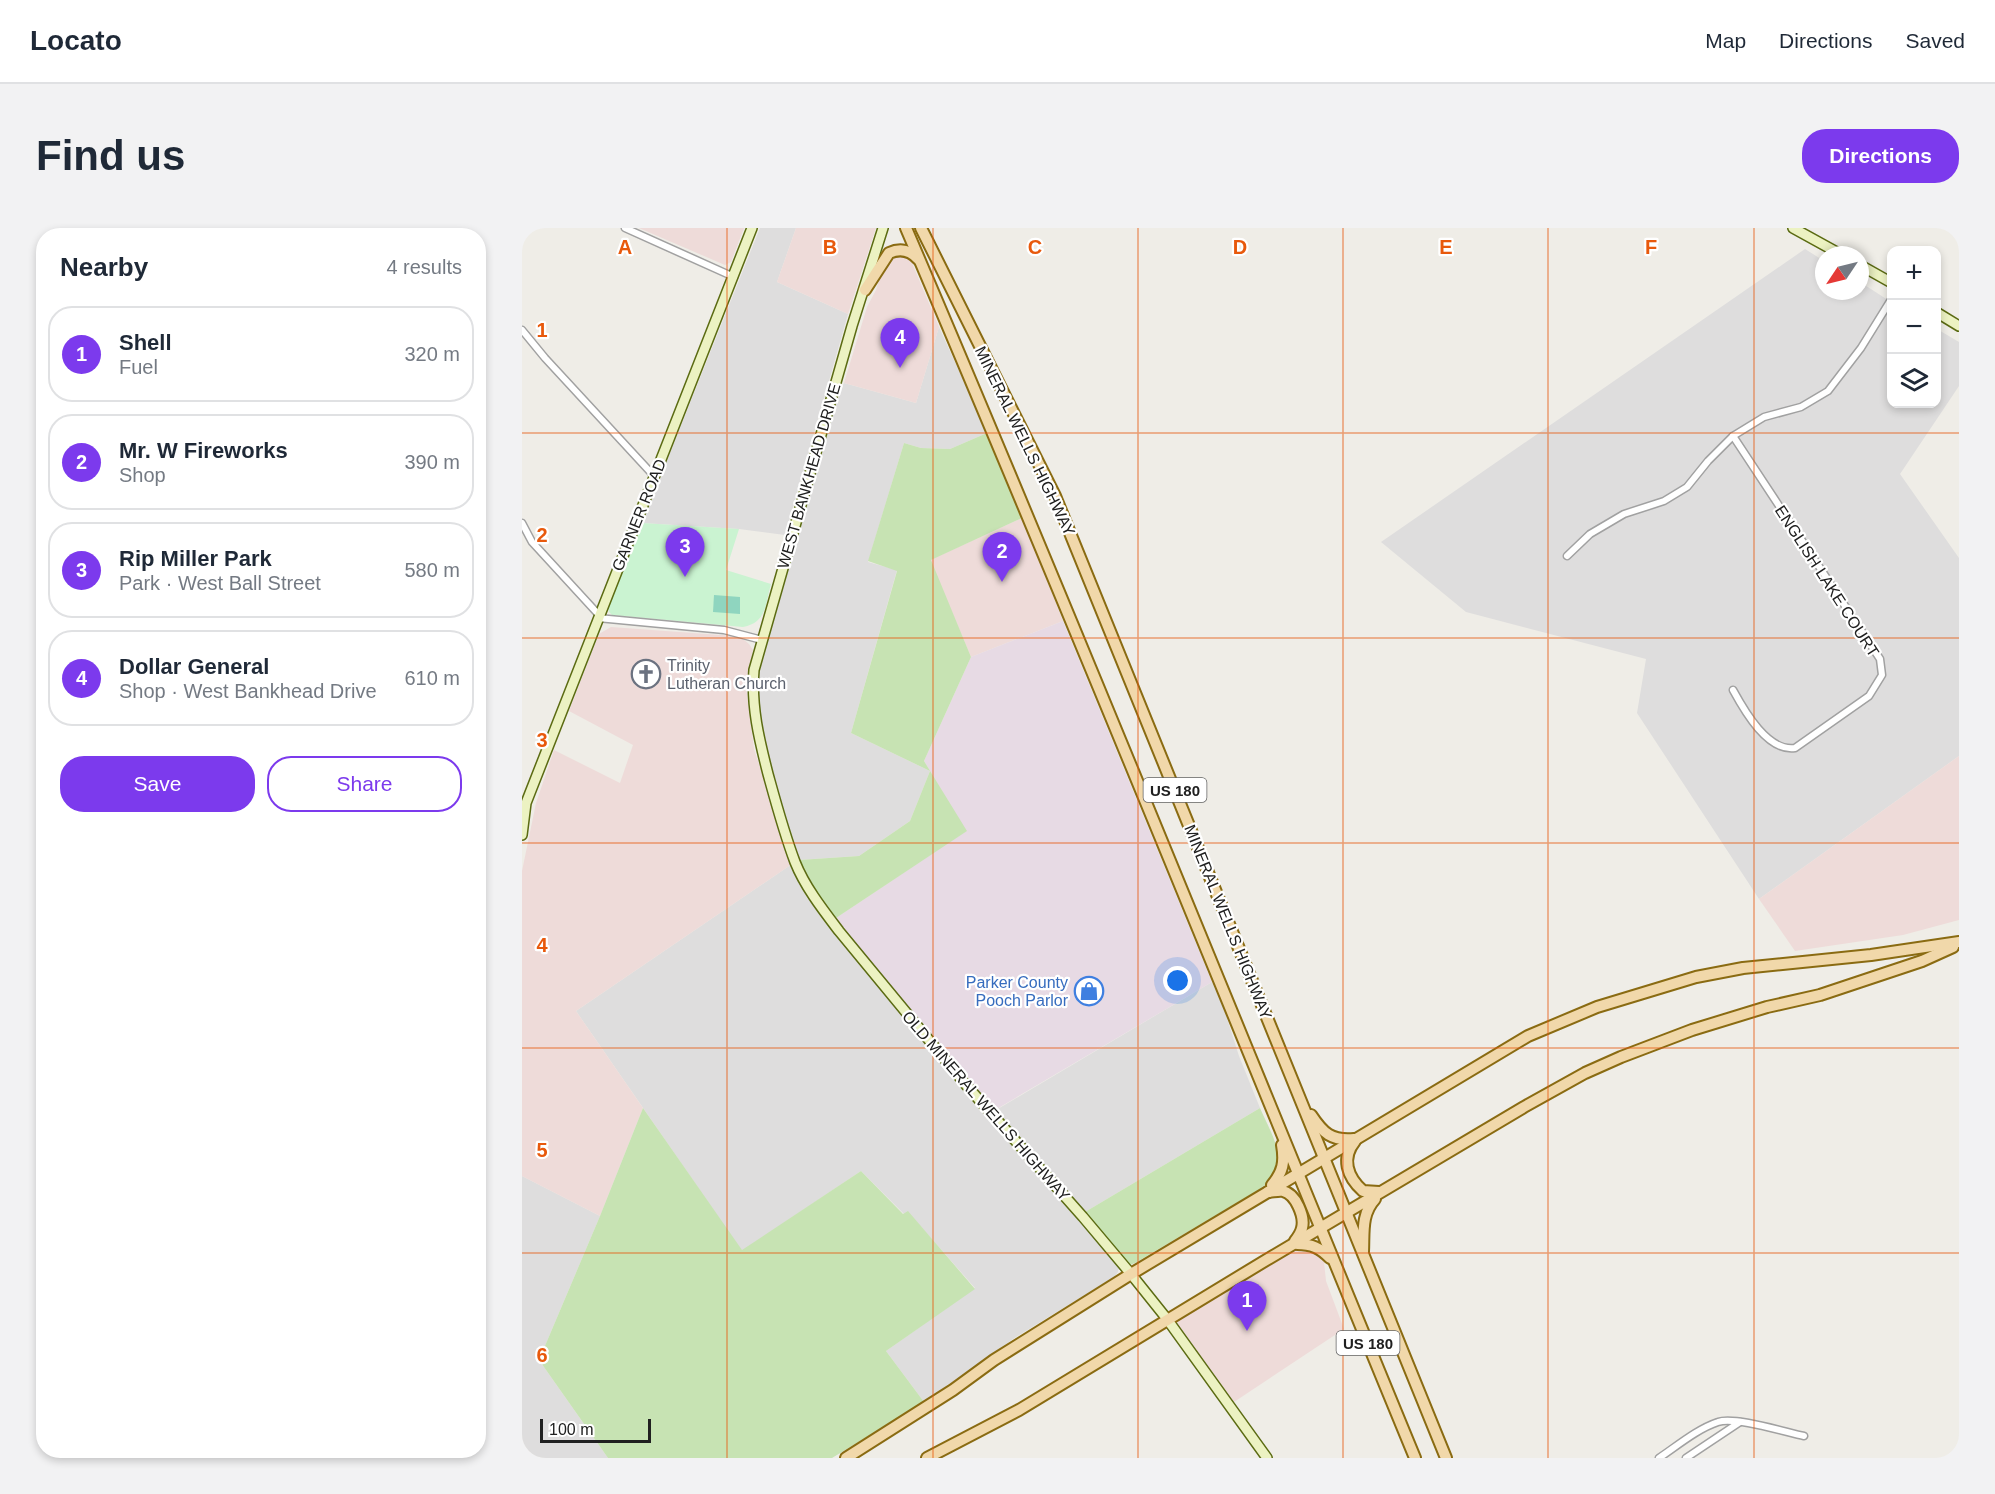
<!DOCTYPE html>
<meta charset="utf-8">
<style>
:root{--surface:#fff;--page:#f2f2f3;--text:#1f2937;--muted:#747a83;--line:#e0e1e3;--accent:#7c3aed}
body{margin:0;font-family:Helvetica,sans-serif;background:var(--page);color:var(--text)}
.controls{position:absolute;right:18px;top:18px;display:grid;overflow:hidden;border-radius:12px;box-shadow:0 3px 9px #0003}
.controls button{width:54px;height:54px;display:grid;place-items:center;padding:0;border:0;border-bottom:2px solid var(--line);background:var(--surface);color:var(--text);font:30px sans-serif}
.compass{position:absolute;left:1293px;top:18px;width:54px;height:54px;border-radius:50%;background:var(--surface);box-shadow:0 3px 9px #0003;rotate:235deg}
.scale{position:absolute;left:18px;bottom:15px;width:111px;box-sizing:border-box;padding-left:6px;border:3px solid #202020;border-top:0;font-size:16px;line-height:21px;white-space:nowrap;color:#202020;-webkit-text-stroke:4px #fff;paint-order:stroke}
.you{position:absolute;left:656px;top:753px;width:21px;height:21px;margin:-15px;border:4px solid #fff;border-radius:50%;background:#1a73e8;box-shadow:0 0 0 9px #1a73e833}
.badge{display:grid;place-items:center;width:39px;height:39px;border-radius:50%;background:var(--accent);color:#fff;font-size:20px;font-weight:700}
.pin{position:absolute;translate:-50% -50px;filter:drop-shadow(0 2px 3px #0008)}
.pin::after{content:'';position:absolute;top:32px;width:21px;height:18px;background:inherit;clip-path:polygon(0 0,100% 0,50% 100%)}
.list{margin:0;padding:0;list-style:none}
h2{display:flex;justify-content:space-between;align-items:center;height:78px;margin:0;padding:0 24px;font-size:26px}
h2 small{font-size:20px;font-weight:400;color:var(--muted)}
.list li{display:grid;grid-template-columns:39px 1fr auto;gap:18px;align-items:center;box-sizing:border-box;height:96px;margin:0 12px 12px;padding:0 12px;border:2px solid var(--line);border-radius:24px}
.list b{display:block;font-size:22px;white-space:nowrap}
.list p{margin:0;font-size:20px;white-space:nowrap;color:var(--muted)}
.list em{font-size:20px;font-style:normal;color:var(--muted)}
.actions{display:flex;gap:12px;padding:18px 24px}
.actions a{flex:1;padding:14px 0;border:2px solid var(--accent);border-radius:24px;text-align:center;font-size:21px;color:var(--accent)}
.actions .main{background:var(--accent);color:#fff}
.icon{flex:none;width:33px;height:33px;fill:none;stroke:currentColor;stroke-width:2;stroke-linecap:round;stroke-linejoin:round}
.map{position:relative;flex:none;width:1437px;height:1230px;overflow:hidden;border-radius:24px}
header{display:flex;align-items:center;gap:36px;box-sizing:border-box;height:84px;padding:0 30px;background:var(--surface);border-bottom:2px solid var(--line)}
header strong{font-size:28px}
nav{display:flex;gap:33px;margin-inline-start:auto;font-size:21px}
.intro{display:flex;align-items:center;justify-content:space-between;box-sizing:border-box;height:144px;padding:0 36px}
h1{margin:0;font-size:42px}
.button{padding:15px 27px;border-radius:24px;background:var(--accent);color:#fff;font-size:21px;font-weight:700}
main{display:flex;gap:36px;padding:0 36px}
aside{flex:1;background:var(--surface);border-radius:24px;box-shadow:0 3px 9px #0003}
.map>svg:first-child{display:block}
.residential{fill:#dedddd}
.commercial{fill:#eedbd9}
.industrial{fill:#e7dae4}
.grass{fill:#c7e3b3}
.park{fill:#caf3d1}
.pitch{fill:#8fd5bf}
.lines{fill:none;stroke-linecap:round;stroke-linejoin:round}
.street-casing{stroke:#a1a1a1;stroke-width:9}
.secondary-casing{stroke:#5b6b12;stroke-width:12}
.primary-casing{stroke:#8a6b12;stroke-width:14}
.street{stroke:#fff;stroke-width:6}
.secondary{stroke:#ecf2c2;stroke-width:9}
.primary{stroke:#f1d8aa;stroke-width:10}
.grid{fill:none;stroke:#e8590c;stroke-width:1.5;stroke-opacity:0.55}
.labels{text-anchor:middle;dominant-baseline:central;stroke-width:4.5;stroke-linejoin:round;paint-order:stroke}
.shield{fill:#fff;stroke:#636363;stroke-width:1.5}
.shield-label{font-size:15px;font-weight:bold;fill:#202020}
.street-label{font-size:16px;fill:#202020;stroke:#fff}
.worship-label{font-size:16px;fill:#5b616d;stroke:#fff;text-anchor:start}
.shop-label{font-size:16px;fill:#366cbe;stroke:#fff;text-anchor:end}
.grid-label{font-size:20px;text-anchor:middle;font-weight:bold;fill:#e8590c;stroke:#fff;stroke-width:4.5;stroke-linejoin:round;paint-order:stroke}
</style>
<header>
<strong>Locato</strong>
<nav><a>Map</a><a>Directions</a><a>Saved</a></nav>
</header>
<div class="intro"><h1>Find us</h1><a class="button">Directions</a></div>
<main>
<aside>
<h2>Nearby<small>4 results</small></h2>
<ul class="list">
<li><span class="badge">1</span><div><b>Shell</b><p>Fuel</p></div><em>320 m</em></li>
<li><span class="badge">2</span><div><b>Mr. W Fireworks</b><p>Shop</p></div><em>390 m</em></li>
<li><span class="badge">3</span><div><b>Rip Miller Park</b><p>Park · West Ball Street</p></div><em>580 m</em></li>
<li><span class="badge">4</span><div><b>Dollar General</b><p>Shop · West Bankhead Drive</p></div><em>610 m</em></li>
</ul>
<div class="actions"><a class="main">Save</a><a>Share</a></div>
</aside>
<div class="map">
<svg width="1437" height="1230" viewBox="0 0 1437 1230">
<rect width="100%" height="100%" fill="#efede7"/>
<g class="residential">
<path d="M238,0H274L255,54L326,86L263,307L217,301L120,295Z"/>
<path d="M1283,21L1302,33V63H1338V54L1369,74L1370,176H1414L1415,101L1437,114V158L1378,246L1437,330V528L1237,671L1115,485L1124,431L944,384L859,314Z"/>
<path d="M417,99L465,205L428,221L399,220L382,215L346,334L375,342L329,505L408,543L388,593L337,628L277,632L255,564L237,499L235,470L240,428L311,179L322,155L394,175Z"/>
<path d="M270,636L285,670L366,768L597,1038L596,1044L592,1049L494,1109L402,1174L364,1123L453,1060L386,984L382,986L339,943L220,1023L54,783Z"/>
<path d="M690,754L703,784L717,828L738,880L563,984L474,882Z"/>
<path d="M0,948L78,988L17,1132L86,1230H0Z"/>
</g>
<g class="commercial">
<path d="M117,0H222L209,34L203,37Z"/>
<path d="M274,0H354L326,86L255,54Z"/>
<path d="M376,26L385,29L390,35L417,99L394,175L322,155L345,79L354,62L362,36L364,33Z"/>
<path d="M500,290L541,393L449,429L408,332Z"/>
<path d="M89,399L212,408L221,411L227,416L231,422L224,458L232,521L270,636L54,783L121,880L78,988L0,948V643L14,575L32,522L98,555L111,517L47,483L77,406Z"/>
<path d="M1437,528V692L1381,707L1273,723L1237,671Z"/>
<path d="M778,1021L792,1024L802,1034L804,1053L822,1101L712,1174L655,1096L661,1086L744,1037Z"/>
</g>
<path class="industrial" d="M541,393L690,754L473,882L375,767L314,690L444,603L402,533L449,429Z"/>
<g class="grass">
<path d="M465,205L500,290L409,332L449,429L402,533L445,603L314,690L298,669L277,632L337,628L388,593L408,543L329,505L375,343L346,333L382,215L399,220L428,221Z"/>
<path d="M121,880L220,1022L339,943L381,986L386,983L453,1061L364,1123L402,1174L310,1230H86L17,1132L78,988Z"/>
<path d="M738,880C746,899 764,926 752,947C749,952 743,957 738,961L613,1035L608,1037L604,1034L563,984Z"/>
</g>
<path class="park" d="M120,295L217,301L204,342L249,356C243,377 245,394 221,399L90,387L87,384L86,380Z"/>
<path class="pitch" d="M192,367L218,369V386L191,384Z"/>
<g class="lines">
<g class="street-casing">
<g id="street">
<path d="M103,0L212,49"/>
<path d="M0,102L23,130L132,248"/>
<path d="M1211,208L1358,431L1360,447L1347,468L1273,520C1246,524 1223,484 1211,462"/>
<path d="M0,295L10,314L77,387"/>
<path d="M1045,328L1068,306L1102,286L1142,273L1165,259L1186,233L1211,208L1242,189L1279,179L1306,163L1339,120L1370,70"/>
<path d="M76,390L202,402L240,412"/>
<path d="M1137,1230C1155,1218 1175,1201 1196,1194C1212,1188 1263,1204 1282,1208"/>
<path d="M1164,1230L1218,1194"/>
</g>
</g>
<g class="secondary-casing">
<g id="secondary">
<path d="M361,0L330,98L232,442C229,478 237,511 246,546C254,575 262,605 273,634C283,659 301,682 317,703L444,857L561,989L609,1046L645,1091L745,1230"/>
<path d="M1271,0L1320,27"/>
<path d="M1338,37L1370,55"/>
<path d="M1414,84L1437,98"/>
<path d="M0,607L4,575L230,0"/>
</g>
</g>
<g class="primary-casing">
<g id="primary">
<path d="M384,0C558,408 724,820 893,1230"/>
<path d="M399,0L533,268L924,1230"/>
<path d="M343,62L367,25C378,20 388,22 396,31"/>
<path d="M789,887C801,905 809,913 832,911"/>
<path d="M833,913C819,930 825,949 841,963L857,964"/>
<path d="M750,957C761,944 763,934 760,917"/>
<path d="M746,964C750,964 757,962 761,963C774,966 783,989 780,1000C779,1005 776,1009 773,1013"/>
<path d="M775,1016C790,1016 798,1020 808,1030"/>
<path d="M841,1024C842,1005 839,986 853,971"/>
<path d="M324,1230L431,1162L472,1132L609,1046L1006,808L1075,779L1174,749L1221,740L1349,727L1437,714"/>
<path d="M405,1230L497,1182L741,1034L1002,879L1063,845L1099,829L1170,802L1245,779L1298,767L1400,733L1431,719"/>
</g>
</g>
<use href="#street" class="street"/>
<use href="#secondary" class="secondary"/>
<use href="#primary" class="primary"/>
</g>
<path class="grid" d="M205,0V1230M411,0V1230M616,0V1230M821,0V1230M1026,0V1230M1232,0V1230M0,205H1437M0,410H1437M0,615H1437M0,820H1437M0,1025H1437"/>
<defs>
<g id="church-ring" transform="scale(1.5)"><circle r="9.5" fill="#fff" stroke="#6b7280" stroke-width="1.5"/><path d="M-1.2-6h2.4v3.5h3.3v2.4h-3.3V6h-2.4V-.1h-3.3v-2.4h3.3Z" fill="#6b7280"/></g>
<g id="shop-ring" transform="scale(1.5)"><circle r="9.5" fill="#fff" stroke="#3f7fe0" stroke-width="1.5"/><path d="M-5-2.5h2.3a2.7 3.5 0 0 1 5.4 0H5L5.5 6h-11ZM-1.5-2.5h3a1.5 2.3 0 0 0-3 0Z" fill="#3f7fe0"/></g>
</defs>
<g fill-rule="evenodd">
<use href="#church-ring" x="124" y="446"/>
<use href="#shop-ring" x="567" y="763"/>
</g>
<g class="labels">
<g class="shield">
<rect x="621.5" y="550" width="63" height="24" rx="4.5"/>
<rect x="814.5" y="1103" width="63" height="24" rx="4.5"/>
</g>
<g class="shield-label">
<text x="653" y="562">US 180</text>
<text x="846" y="1115">US 180</text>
</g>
<g class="street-label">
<text transform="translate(503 213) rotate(64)">MINERAL WELLS HIGHWAY</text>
<text transform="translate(287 248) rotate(-74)">WEST BANKHEAD DRIVE</text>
<text transform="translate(117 287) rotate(-68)">GARNER ROAD</text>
<text transform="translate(1305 353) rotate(57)">ENGLISH LAKE COURT</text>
<text transform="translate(706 694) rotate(68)">MINERAL WELLS HIGHWAY</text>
<text transform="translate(464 878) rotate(49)">OLD MINERAL WELLS HIGHWAY</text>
</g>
<g class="worship-label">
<text x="145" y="437">Trinity<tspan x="145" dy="18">Lutheran Church</tspan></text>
</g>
<g class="shop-label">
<text x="546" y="754">Parker County<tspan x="546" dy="18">Pooch Parlor</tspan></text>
</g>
</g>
<g class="grid-label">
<text x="103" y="26">A</text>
<text x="308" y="26">B</text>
<text x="513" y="26">C</text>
<text x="718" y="26">D</text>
<text x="924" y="26">E</text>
<text x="1129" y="26">F</text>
<text x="20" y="109">1</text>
<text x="20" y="314">2</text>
<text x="20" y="519">3</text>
<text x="20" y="724">4</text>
<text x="20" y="929">5</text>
<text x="20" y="1134">6</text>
</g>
</svg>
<div class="controls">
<button>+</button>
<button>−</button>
<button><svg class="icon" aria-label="layers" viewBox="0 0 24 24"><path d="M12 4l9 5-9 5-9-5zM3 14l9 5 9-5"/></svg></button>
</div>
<svg class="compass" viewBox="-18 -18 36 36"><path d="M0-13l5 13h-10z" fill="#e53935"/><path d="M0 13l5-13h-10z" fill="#747a83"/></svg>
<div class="scale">100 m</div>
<div class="you"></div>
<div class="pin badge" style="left:725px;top:1103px">1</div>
<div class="pin badge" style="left:480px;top:354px">2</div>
<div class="pin badge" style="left:163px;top:349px">3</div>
<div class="pin badge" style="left:378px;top:140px">4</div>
</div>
</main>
